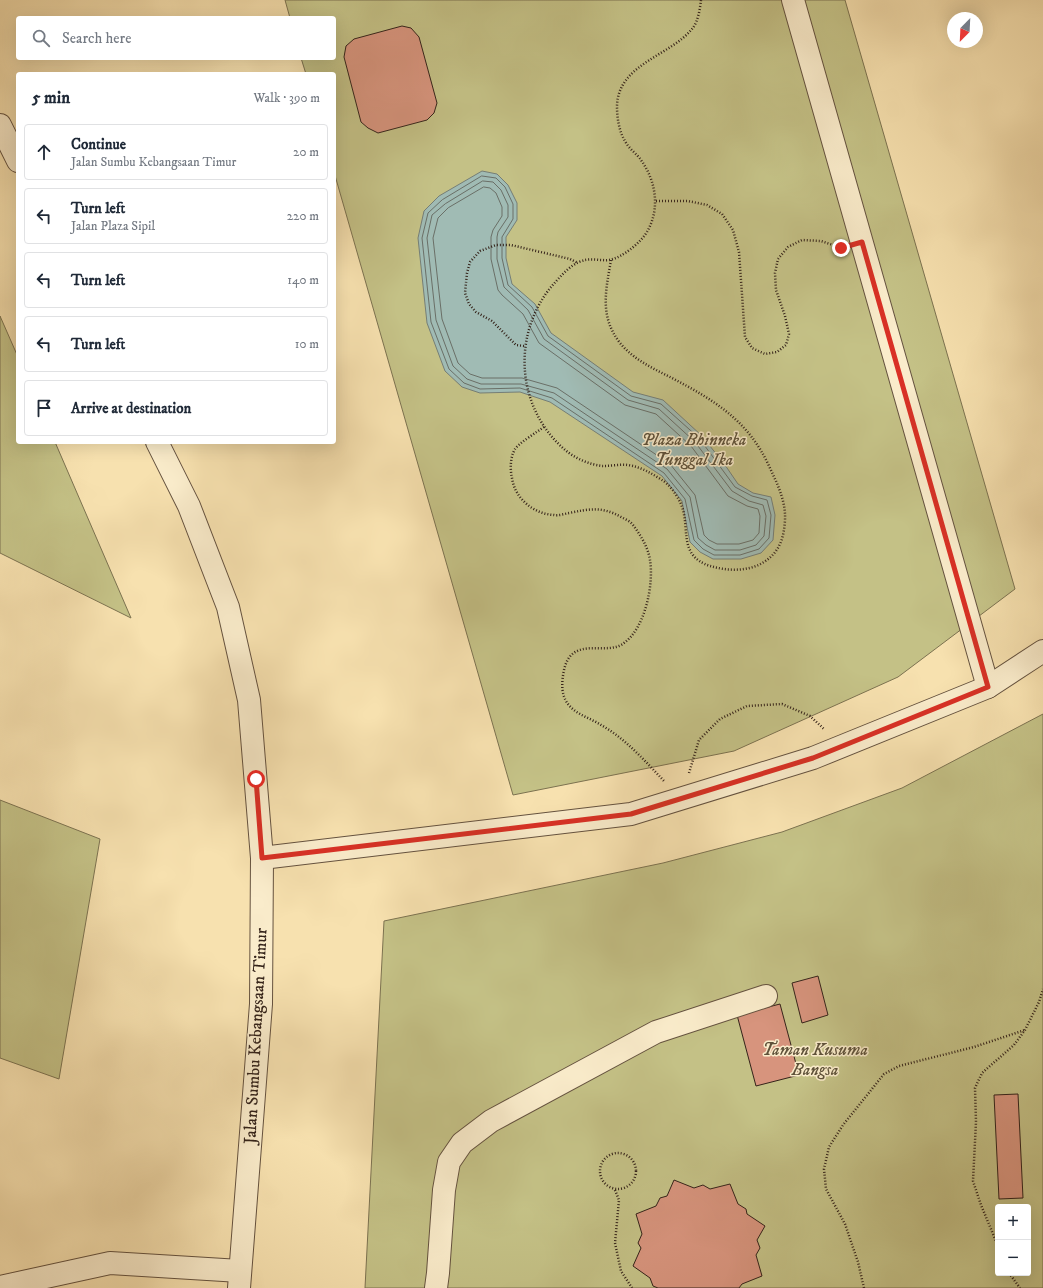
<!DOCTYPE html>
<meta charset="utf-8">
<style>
:root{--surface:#fff;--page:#f6f6f7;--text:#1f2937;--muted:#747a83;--line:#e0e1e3}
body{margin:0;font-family:"IM FELL DW Pica",serif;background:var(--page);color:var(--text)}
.controls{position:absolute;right:12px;bottom:12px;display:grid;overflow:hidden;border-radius:4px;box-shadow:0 4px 16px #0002}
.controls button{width:36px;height:36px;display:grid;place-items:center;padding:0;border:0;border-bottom:1px solid var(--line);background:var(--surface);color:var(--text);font:20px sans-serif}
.compass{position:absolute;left:947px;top:12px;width:36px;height:36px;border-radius:50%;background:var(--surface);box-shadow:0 4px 16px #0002;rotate:204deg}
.stop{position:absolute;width:12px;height:12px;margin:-9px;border:3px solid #d93025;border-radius:50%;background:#fff}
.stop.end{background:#d93025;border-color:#fff;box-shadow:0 1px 4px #0008}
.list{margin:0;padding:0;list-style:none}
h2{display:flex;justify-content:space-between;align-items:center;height:52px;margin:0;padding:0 16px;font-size:17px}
h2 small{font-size:13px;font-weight:400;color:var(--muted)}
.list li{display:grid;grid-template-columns:26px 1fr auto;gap:12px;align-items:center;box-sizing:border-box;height:56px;margin:0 8px 8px;padding:0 8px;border:1px solid var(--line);border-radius:4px}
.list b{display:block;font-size:15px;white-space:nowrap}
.list p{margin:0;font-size:13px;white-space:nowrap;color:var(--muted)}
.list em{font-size:13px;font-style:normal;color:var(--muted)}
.icon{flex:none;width:22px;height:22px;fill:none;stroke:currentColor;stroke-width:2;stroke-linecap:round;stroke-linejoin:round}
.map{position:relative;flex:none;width:1043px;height:1288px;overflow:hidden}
.search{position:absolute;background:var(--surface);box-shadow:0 4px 16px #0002;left:16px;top:16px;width:320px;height:44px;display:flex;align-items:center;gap:10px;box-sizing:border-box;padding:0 14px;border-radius:4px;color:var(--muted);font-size:15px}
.panel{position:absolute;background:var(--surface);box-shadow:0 4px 16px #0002;left:16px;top:72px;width:320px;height:372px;border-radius:4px}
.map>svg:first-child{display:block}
.green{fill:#c4c186;stroke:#7c7250;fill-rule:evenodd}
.water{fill:#a0bbb4;stroke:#757e76}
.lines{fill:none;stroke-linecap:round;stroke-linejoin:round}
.shore{stroke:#6a6f67;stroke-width:1}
.building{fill:#d7947d;stroke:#34231a}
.minor-casing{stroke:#65523f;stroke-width:24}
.path{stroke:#34231a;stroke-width:2.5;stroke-dasharray:1 2;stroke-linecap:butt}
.minor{stroke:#faeccb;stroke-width:22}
.route{stroke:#d93025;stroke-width:5}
.labels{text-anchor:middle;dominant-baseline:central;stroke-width:3;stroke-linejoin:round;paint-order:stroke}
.park-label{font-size:17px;font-style:italic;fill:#5f523a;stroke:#faeccb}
.street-label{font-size:17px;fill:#34231a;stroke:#faeccb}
</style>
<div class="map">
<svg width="1043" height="1288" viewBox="0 0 1043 1288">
<rect width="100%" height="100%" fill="#f7e1af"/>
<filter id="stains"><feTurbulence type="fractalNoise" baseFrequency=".005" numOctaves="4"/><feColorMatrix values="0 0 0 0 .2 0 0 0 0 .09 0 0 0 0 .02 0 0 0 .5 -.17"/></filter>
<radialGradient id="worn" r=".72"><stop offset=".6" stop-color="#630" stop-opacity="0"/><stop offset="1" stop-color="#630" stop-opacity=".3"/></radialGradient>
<g class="green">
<path d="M285,0H845L1015,589L898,677L734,751L513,795L334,172V74H306L301,58H334V18H290Z"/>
<path d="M0,316L18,357V442H55L131,618L0,553Z"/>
<path d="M1043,714V1288H365L384,921L663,863L782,832L902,788ZM998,1207H1028V1273H998Z"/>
<path d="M0,800L100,839L59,1079L0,1058Z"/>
</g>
<path class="water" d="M482,171L497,174L508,185L517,203V220L506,237V258L512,284L535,304L551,333L633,392L663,400L702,436L725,465L738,484L753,493L771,497L775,515L773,540L761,553L741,559H713L700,552L690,542L682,501L662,476L550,402L520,392L480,393L462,387L445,371L427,323L418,238L424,211L439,196Z"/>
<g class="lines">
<g class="shore">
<path d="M482,176L496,178L505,187L513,204V219L502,237V258L508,285L532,307L548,336L631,396L661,404L699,438L735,487L752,496L767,500L771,515L769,538L759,549L740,555H714L703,549L694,540L685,499L664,473L552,398L520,388L480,389L464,383L449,369L431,322L422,238L428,213L442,200Z"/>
<path d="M483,181L493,182L501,190L508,205V217L498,232L497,237V259L504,287L528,310L544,339L628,400L659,409L695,442L732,491L749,501L763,505L766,516L764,536L756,545L740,550H715L706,545L698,538L690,497L667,469L554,393L521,384H481L467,379L453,366L436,320L427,238L432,215L445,204Z"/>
<path d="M484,187L490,188L496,193L502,207V216L493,230L491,237V259L498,290L502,295L523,314L539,343L625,405L656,414L691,446L728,496L747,506L758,509L760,516L759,533L753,540L739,544H717L709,540L704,535L695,495L670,464L557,388L522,378H482L470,374L458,363L442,319L433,238L438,218L448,208Z"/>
</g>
</g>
<g class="building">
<path d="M402,26L411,28L419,37L437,103L434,113L427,120L378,133L368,128L361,122L344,57L346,46L354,39Z"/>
<path d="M818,976L828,1015L802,1023L792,983Z"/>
<path d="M780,1004L799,1075L756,1086L737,1015Z"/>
<path d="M1018,1094L1023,1198L999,1199L994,1095Z"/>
<path d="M674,1180L694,1188L703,1185L710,1189L730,1184L738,1204L746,1209L747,1214L765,1226L757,1240L760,1248L756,1255L762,1276L742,1284L739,1288H658L653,1286L650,1278L633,1266L641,1248L638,1243L642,1234L636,1214L656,1206L660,1198L667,1196Z"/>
</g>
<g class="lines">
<g class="minor-casing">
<g id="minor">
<path d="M793,0L988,687"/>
<path d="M0,125L18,161"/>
<path d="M157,442L189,506L228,607L249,700L262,858L261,1004L239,1288"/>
<path d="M262,858L631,814L813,758L988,687L1043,651"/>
<path d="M0,1287L110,1263L240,1271"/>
<path d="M436,1288L438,1273L444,1190L449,1162L462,1143L491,1121L656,1032L766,996"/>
</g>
</g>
<g class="path">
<path d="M656,201H688L707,205L722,214L733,230L739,252L745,337L752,348L765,354L777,352L786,345L789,334L785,316L776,290L775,273L778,259L788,247L802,240L821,241L839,247"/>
<path d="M611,260C606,290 599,316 620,343C633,359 652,368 670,377C714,400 748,420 769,466C777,483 786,501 785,520C784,537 780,552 764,562C748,572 727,571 710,566C677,555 691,528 681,504C677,495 669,484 662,480C651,473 641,467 628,465C620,464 611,466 603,466C590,465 574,458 564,449C516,407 512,335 551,287C559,278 568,267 579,262C590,257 599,261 609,260C622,258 642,242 648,230C660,208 656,181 641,160C637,154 629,149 625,141C619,131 617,118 617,106C618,64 670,56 692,29C698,22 700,9 701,0"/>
<path d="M524,346L516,345L492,321L476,312L469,304L465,293L467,273L470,262L480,251L496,245H511L570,259L578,263"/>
<path d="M544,427C537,432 519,443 515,449C510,458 510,469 512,478C515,499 534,514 554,515C558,516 564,514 569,513C589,509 602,506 621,517C625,519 630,521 633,525C641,536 648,547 650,560C654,585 645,628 624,643C607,657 572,634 564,670C562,680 561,690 565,699C572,714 589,717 601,725C626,739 645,761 664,781"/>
<path d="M689,773L699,740L720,719L747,706L782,704L810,716L824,729"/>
<circle cx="618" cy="1171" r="18"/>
<path d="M615,1190L619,1200L615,1243L621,1271L632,1288"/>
<path d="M998,1246L981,1205L973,1181L976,1122L975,1088L982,1073L1014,1045L1025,1030L1039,1002L1043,989"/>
<path d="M1009,1273L1020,1288"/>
<path d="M864,1288L858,1262L845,1224L826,1189L824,1169L829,1147L843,1125L884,1074L899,1066L974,1047L1025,1030"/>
</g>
<use href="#minor" class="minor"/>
</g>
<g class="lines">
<path class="route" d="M256,779L262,858L631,814L813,758L988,687L862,242L841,248"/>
</g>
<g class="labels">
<g class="park-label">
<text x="694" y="440">Plaza Bhinneka<tspan x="694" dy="20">Tunggal Ika</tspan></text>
<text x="815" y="1050">Taman Kusuma<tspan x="815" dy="20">Bangsa</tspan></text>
</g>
<g class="street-label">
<text transform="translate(256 1036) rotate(-87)">Jalan Sumbu Kebangsaan Timur</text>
</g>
</g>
<rect width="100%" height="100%" filter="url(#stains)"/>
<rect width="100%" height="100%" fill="url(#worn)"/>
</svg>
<div class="controls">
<button>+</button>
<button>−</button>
</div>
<svg class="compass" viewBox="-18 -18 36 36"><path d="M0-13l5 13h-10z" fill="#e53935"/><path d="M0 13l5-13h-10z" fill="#747a83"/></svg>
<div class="stop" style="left:256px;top:779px"></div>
<div class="stop end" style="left:841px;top:248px"></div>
<div class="search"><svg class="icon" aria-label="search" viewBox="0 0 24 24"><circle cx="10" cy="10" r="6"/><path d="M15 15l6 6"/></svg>Search here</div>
<section class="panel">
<h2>5 min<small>Walk · 390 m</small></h2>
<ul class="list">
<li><svg class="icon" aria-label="ahead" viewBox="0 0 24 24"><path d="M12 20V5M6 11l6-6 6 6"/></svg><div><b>Continue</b><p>Jalan Sumbu Kebangsaan Timur</p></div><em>20 m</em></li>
<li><svg class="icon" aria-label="left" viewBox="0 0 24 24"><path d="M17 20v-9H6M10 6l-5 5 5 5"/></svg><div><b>Turn left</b><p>Jalan Plaza Sipil</p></div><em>220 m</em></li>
<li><svg class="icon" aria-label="left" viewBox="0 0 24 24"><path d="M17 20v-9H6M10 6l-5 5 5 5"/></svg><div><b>Turn left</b></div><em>140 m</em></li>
<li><svg class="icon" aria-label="left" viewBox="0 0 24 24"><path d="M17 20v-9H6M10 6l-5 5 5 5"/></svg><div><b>Turn left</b></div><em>10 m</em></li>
<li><svg class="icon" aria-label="arrive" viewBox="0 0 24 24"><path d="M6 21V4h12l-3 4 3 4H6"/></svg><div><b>Arrive at destination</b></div></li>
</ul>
</section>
</div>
